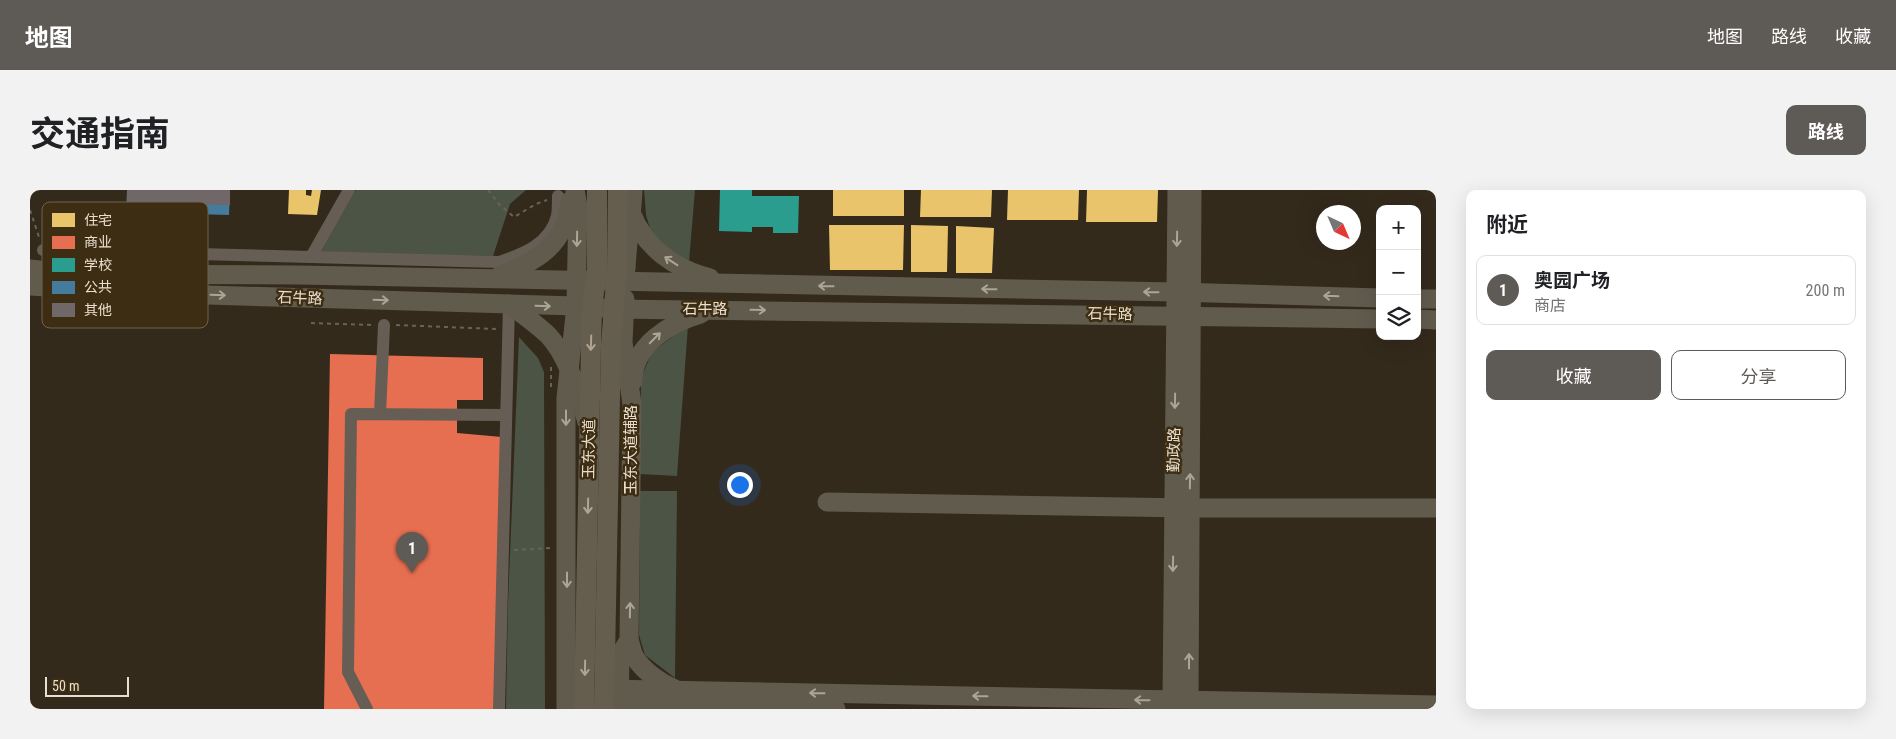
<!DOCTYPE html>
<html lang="zh">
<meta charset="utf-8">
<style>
:root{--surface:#fff;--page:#f2f2f2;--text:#202124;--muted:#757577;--line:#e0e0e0;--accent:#5e5a55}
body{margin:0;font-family:"Roboto Condensed","Noto Sans SC",sans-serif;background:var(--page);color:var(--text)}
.controls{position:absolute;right:15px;top:15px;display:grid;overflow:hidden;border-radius:10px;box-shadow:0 5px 20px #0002}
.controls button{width:45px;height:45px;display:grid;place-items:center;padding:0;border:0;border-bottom:1px solid var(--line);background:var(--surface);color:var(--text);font:25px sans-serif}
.compass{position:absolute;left:1286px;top:15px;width:45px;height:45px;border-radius:50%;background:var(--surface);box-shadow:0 5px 20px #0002;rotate:136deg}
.scale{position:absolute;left:15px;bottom:12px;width:84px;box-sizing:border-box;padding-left:5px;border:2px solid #e9dfcf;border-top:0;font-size:14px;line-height:18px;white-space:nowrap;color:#e9dfcf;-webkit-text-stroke:4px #3d2d12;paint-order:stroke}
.you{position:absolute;left:709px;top:294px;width:18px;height:18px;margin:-12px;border:4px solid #fff;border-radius:50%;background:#1a73e8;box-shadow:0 0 0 8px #1a73e833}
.badge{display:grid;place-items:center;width:32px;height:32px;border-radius:50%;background:var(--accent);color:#fff;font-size:16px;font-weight:700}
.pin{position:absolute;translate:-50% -41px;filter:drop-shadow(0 1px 2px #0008)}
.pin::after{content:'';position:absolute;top:26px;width:18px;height:15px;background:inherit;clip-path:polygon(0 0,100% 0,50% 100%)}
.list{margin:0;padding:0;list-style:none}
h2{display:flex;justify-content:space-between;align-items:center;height:65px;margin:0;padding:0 20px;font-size:21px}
h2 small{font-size:16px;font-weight:400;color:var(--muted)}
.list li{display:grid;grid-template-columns:32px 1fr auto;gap:15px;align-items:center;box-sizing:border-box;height:70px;margin:0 10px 10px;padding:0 10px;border:1px solid var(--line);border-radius:10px}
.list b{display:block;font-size:19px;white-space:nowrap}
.list p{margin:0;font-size:16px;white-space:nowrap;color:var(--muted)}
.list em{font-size:16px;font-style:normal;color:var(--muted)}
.actions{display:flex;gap:10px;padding:15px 20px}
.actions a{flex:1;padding:11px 0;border:1px solid var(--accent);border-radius:10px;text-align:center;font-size:18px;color:var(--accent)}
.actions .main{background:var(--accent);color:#fff}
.icon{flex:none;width:28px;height:28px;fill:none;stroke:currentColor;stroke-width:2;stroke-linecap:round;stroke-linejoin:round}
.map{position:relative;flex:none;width:1406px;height:519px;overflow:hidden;border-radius:10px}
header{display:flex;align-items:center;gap:30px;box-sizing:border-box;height:70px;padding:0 25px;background:var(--accent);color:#fff}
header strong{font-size:24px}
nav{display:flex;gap:28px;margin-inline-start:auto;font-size:18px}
.intro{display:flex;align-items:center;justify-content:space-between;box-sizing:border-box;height:120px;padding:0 30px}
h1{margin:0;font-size:35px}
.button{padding:12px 22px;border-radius:10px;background:var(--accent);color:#fff;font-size:18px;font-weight:700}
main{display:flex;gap:30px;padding:0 30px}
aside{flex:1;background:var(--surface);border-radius:10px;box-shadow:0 5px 20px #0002}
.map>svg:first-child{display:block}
.green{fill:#4b5445}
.homes{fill:#e9c46a}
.shops{fill:#e76f51}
.schools{fill:#2a9d8f}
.public{fill:#457b9d}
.building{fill:#706868}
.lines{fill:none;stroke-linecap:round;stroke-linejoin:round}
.path{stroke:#686258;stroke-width:2;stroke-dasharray:4 4;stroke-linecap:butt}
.street{stroke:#665e54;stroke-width:12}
.secondary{stroke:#615b4e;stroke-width:19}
.primary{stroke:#655e4f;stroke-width:20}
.oneway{stroke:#aca495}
.oneway2{stroke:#aea595}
.labels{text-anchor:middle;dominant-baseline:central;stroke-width:5;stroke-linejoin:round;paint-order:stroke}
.street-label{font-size:15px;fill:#e9dfcf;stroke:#3d2d12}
.key{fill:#3d2d12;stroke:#71624b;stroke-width:1}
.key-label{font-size:14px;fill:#e9dfcf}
</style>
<header>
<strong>地图</strong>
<nav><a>地图</a><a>路线</a><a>收藏</a></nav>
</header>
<div class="intro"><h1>交通指南</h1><a class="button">路线</a></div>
<main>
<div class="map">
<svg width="1406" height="519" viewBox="0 0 1406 519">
<rect width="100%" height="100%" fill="#332a1c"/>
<g class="green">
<path d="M326,0H496L480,14L463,66L290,63Z"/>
<path d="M614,0H665L659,72H653L621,42L616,25Z"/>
<path d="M658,135L647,286L610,284L611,188L622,162Z"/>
<path d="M489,147L508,168L514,182L515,519H476L478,413Z"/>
<path d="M610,301H647L645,488L615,465L609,445Z"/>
</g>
<g class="homes">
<path d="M259,0H276V5L281,6L282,0H291L287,25L258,24Z"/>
<rect x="803" y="0" width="71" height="26"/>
<path d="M891,0H962L961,27H890Z"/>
<path d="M978,0H1049L1048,30H977Z"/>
<path d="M1057,0H1128L1127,32H1056Z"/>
<path d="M799,35H874L873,80H800Z"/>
<path d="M881,35L918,36L917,82H881Z"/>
<path d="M926,36L964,38L962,83H926Z"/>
</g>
<path class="shops" d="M300,164L453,168V210H427V243L472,247L466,519H294Z"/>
<path class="schools" d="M690,0H722V6H769L768,43H743V37H722V42L689,41Z"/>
<path class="public" d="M97,0H200L199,25L164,24V35H129L130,23L96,22Z"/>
<path class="building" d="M97,0H200V15L97,13Z"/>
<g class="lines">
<g class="path">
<path d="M458,0L469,14L484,27L506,14L517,10"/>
<path d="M0,20L10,50"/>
<path d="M281,133L341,135"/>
<path d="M366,135L466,139"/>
<path d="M521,177V200"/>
<path d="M484,360L522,358"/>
</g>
<g class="street">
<path d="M13,60L469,72C493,64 520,54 527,26C528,20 528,12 528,6"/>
<path d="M281,67L319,0"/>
<path d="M350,224L354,135"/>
<path d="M337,519L318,482L321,224L476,225"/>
<path d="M469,519L479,114"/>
</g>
<g class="secondary">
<path d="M1147,0L1142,510L1147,519"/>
<path d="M601,22C614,57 645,79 680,88"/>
<path d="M0,79L45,84L268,85L1146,102L1350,108"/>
<path d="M596,79C597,52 602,26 603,0"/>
<path d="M469,86C508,70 535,56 540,11"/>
<path d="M0,96L111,103L546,116L584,119L1350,129"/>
<path d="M1387,109H1406"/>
<path d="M479,114C492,124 506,134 518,145C537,165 550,206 557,232"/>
<path d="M1387,129L1406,130"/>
<path d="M603,191C603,155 640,133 671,124"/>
<path d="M797,312L1159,318H1406"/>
<path d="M599,450C601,455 602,462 604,466C613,481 630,493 645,499"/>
<path d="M574,499L1406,515"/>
<path d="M578,517L806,519"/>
<path d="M536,519V208L546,116L548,16L545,0"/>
<path d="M589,519L590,465L599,450L602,214L593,152L595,109"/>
<path d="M1154,519L1159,510L1162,0"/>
</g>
<g class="primary">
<path d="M554,519L561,154L562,118L567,79V0"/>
<path d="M574,519L581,155L587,80L588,0"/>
</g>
</g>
<defs><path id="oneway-shaft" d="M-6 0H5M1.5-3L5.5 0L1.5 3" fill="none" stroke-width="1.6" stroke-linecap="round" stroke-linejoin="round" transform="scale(1.25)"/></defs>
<g class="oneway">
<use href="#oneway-shaft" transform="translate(547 49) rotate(91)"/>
<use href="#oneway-shaft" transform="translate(1147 49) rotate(91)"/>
<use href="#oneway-shaft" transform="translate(641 71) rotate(-147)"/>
<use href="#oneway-shaft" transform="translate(796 96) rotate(-179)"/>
<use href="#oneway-shaft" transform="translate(959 99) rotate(-179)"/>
<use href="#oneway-shaft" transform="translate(1121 102) rotate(-179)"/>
<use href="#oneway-shaft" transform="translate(188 105) rotate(2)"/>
<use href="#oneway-shaft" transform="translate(1301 106) rotate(-178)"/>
<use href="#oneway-shaft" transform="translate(351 110) rotate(2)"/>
<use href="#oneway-shaft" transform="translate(513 116) rotate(2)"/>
<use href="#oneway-shaft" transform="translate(728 120) rotate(1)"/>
<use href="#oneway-shaft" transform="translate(625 148) rotate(-45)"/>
<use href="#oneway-shaft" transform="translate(1145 211) rotate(91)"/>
<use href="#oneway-shaft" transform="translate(536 228) rotate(90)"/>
<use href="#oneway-shaft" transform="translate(1160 291) rotate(-89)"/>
<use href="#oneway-shaft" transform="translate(1143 374) rotate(91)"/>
<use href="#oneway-shaft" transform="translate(537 390) rotate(90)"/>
<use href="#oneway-shaft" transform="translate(600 420) rotate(-89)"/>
<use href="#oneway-shaft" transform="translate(1159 471) rotate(-90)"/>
<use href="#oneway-shaft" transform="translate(787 503) rotate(-179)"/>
<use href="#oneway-shaft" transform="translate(950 506) rotate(-179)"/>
<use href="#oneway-shaft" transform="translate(1112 510) rotate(-179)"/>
</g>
<g class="oneway2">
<use href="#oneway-shaft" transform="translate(561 153) rotate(92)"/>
<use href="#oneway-shaft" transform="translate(558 316) rotate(91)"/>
<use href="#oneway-shaft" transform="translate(555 478) rotate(91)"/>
</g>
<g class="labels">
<g class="street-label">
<text transform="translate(270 108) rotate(2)">石牛路</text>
<text x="675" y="119">石牛路</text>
<text transform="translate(1080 124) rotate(1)">石牛路</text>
<text transform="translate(559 259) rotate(-89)">玉东大道</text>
<text transform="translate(601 260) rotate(-90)">玉东大道辅路</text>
<text transform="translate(1144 260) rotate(-89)">勤政路</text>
</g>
</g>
<rect x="12" y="12" width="166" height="126" rx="8" class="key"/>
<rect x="22" y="23" width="23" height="14" fill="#e9c46a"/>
<rect x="22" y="46" width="23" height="13" fill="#e76f51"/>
<rect x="22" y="68" width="23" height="14" fill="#2a9d8f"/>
<rect x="22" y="91" width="23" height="13" fill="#457b9d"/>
<rect x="22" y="113" width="23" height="14" fill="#706868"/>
<g class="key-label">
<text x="54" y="35">住宅</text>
<text x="54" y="57">商业</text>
<text x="54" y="80">学校</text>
<text x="54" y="102">公共</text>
<text x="54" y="125">其他</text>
</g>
</svg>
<div class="controls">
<button>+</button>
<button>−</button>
<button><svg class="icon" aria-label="layers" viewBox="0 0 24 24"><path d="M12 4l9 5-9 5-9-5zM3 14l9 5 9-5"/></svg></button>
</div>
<svg class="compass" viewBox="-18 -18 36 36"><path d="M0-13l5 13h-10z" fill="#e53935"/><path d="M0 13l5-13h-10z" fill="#757577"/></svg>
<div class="scale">50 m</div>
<div class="you"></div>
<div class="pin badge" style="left:382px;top:383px">1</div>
</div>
<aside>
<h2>附近<small></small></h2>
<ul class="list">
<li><span class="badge">1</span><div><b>奥园广场</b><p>商店</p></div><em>200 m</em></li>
</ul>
<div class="actions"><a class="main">收藏</a><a>分享</a></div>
</aside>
</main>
